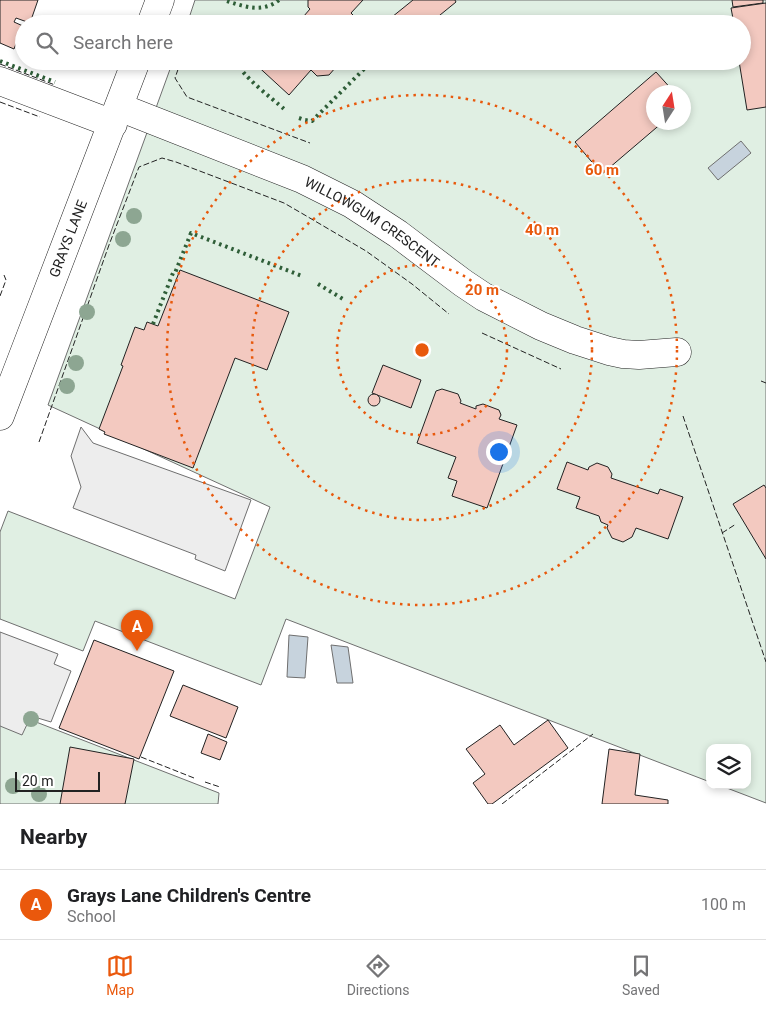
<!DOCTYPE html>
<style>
:root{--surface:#fff;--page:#f2f2f2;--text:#202124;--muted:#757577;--line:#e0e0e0;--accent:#ea580c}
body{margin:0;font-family:Roboto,sans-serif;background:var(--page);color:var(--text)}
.controls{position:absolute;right:15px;bottom:15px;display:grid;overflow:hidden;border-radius:10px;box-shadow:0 2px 8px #0003}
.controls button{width:45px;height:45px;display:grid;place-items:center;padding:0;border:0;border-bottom:1px solid var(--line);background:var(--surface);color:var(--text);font:25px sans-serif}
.compass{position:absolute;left:646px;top:85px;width:45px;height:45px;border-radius:50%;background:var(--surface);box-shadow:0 2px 8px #0003;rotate:12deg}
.scale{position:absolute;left:15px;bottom:12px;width:85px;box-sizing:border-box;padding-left:5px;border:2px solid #222;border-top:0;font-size:14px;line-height:18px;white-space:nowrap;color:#222;-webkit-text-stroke:4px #fff;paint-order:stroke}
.you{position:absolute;left:498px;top:451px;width:18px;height:18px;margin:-12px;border:4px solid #fff;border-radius:50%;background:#1a73e8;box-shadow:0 0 0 8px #1a73e833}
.badge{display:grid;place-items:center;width:32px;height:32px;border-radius:50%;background:var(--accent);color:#fff;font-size:16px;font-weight:700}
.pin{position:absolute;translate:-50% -41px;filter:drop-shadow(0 1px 2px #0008)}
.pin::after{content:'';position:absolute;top:26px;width:18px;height:15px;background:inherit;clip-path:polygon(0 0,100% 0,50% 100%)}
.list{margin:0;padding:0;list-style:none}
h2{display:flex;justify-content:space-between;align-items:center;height:65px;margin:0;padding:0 20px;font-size:21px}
h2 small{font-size:16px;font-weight:400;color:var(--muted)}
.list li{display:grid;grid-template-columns:32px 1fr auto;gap:15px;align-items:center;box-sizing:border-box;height:70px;padding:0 20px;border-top:1px solid var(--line)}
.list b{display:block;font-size:19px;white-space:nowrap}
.list p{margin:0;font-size:16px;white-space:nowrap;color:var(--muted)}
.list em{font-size:16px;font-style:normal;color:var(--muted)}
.icon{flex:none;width:28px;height:28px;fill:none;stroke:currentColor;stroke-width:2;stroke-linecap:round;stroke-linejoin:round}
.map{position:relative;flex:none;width:766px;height:804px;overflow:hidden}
.search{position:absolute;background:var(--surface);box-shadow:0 2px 8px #0003;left:15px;right:15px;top:15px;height:55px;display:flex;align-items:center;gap:12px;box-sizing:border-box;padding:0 18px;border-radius:28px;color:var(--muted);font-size:19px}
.sheet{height:135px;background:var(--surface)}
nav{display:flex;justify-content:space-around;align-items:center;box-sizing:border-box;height:70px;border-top:1px solid var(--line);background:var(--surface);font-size:14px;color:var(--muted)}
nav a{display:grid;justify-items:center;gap:2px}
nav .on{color:var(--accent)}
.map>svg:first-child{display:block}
.green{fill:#e0efe3;stroke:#6f6f6f;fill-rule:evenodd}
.parking{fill:#ededed;stroke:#6f6f6f}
.water{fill:#c7d3dd;stroke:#6f6f6f}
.building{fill:#f3c9c0;stroke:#222}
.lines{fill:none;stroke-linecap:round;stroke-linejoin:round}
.minor-casing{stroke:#222;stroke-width:29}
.minor{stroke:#fff;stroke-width:28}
.hedge{stroke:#2f5e38;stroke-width:4;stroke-dasharray:2.5 4;stroke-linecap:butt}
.fence{stroke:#222;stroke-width:1;stroke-dasharray:6 2.5;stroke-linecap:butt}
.tree{fill:#8da692}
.ring{fill:none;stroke:#e8590c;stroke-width:2.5;stroke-dasharray:2.5 5}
.labels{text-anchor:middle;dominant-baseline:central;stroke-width:4;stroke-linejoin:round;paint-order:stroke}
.street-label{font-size:14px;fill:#222;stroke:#fff}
.centre{fill:#e8590c;stroke:#fff;stroke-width:2.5}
.ring-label{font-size:15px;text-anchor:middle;font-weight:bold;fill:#e8590c;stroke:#fff;stroke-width:4;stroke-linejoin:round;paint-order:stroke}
</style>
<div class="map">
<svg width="766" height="804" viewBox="0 0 766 804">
<rect width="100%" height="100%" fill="#fff"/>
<g class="green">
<path d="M195,0H766V803L719,785H747V748H710V782L286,619L261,685L95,621L83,651L0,619V532L8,511L235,599L270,507L48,405L173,61H742V24H187ZM654,92H684V122H654Z"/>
<path d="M0,708L219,793L218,804H0Z"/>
</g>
<g class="parking">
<path d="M81,427L93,443L251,500L225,571L195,559L196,555L73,508L81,487L71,456Z"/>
<path d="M0,632L58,654L54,664L71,671L51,722L31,716L22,735L0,726Z"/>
</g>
<g class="water">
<path d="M741,141L751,153L718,180L708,168Z"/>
<path d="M289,635L308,637L305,678L287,677Z"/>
<path d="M331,645L348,647L353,683H337Z"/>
</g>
<g class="building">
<path d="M0,0H38L30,23L16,18L14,22L23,26L14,49L0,43Z"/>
<path d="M308,0H363L351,13L358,20L354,24H297L310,9L308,7Z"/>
<path d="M413,0H455L456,2L429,24H397L392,17Z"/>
<path d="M732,0H763V3L733,7Z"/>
<path d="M766,3V107L747,110L739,61H742V24H734L731,8Z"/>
<path d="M252,61H336V67L329,75L317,76L311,70L289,95Z"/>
<path d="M656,72L674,92H654V122H663L602,174L575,142Z"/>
<path d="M180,270L289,312L267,370L235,358L193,468L104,434L105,432L99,429L123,366L121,365L135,327L144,330L147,322L158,326Z"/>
<path d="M383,365L421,380L411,408L372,393Z"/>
<path d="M442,389L458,394L461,401L460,403L476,409V406L483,404L499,410L501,415L499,419L517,425L487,508L452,496L457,481L448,478L456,457L417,443L436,391Z"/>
<circle cx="374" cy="400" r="6"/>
<path d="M567,462L588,470L589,467L597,463L608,467L612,474L611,478L658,494L660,489L683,497L668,539L636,528L632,537L623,542L612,538L607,528L608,525L601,522L599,516L576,508L580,497L557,489Z"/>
<path d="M764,485L766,488V559L733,504Z"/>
<path d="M94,640L174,671L139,759L59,728Z"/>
<path d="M183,685L238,707L226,738L170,716Z"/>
<path d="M548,720L568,748L492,804H488L473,783L485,774L466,749L500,725L514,745Z"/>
<path d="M208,734L227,742L220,760L201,753Z"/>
<path d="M70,747L134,759L125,804H60Z"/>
<path d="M609,749L640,754L635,795L668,800V804H602Z"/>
</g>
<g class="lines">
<g class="minor-casing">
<g id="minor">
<path d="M151,24L160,0"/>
<path d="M0,81L113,124"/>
<path id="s1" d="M119,107L302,179L352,204L398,234L463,283L484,297L541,326L575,340L609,351L623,354L639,355L677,352"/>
<path id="s2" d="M0,416L136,61"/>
</g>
</g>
<use href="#minor" class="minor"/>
<g class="hedge">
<path d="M227,1C245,7 263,13 279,0"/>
<path d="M213,20L225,24"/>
<path d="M0,61L55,82"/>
<path d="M237,61C240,75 273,99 284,109"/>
<path d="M299,118L305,120L312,121L372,61"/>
<path d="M318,284L343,299"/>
<path d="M153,324L173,273H175L191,233L302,276"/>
</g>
<g class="fence">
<path d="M196,24L198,17L213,16"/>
<path d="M181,61L175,78L187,97L310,143"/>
<path d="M0,64L55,85"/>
<path d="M0,102L40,117"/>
<path d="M0,296L6,280L4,275"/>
<path d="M482,333L561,369"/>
<path d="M761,381L766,383"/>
<path d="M683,416L766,662"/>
<path d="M39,442L109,245L139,167L162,158L176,162L284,203L303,214L366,251L412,284L449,314"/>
<path d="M722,533L736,524"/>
<path d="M141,757L194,778"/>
<path d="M205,782L220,787"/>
<path d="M502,804L593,734"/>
</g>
</g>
<g class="tree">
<circle cx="134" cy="216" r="8"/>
<circle cx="123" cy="239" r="8"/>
<circle cx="87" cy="312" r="8"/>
<circle cx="76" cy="363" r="8"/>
<circle cx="67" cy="386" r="8"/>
<circle cx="31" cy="719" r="8"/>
<circle cx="13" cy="786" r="8"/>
<circle cx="39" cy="794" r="8"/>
</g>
<g class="ring">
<circle cx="422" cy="350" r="85"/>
<circle cx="422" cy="350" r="170"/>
<circle cx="422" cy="350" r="255"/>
</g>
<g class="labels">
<g class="street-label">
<text stroke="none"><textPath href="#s1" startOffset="279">WILLOWGUM CRESCENT</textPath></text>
<text stroke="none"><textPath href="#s2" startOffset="190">GRAYS LANE</textPath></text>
</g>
</g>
<circle cx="422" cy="350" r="8" class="centre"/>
<g class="ring-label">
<text x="602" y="175">60 m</text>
<text x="542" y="235">40 m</text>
<text x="482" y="295">20 m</text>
</g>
</svg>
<div class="controls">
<button><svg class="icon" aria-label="layers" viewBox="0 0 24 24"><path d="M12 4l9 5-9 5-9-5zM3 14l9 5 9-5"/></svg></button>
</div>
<svg class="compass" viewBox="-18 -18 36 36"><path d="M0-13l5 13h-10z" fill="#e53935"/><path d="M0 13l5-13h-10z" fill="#757577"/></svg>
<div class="scale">20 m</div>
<div class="you"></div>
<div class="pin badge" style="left:137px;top:651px">A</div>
<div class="search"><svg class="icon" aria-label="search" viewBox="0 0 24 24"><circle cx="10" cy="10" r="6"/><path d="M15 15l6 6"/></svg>Search here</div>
</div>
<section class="sheet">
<h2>Nearby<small></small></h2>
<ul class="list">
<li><span class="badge">A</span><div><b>Grays Lane Children's Centre</b><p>School</p></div><em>100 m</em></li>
</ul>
</section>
<nav>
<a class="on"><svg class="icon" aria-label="map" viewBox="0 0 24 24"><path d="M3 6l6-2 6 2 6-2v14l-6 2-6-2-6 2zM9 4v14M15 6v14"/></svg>Map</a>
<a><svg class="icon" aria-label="directions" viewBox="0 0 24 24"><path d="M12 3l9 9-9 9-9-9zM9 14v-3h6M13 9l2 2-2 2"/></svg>Directions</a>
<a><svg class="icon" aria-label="saved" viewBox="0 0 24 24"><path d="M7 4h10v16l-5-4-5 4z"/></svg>Saved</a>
</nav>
